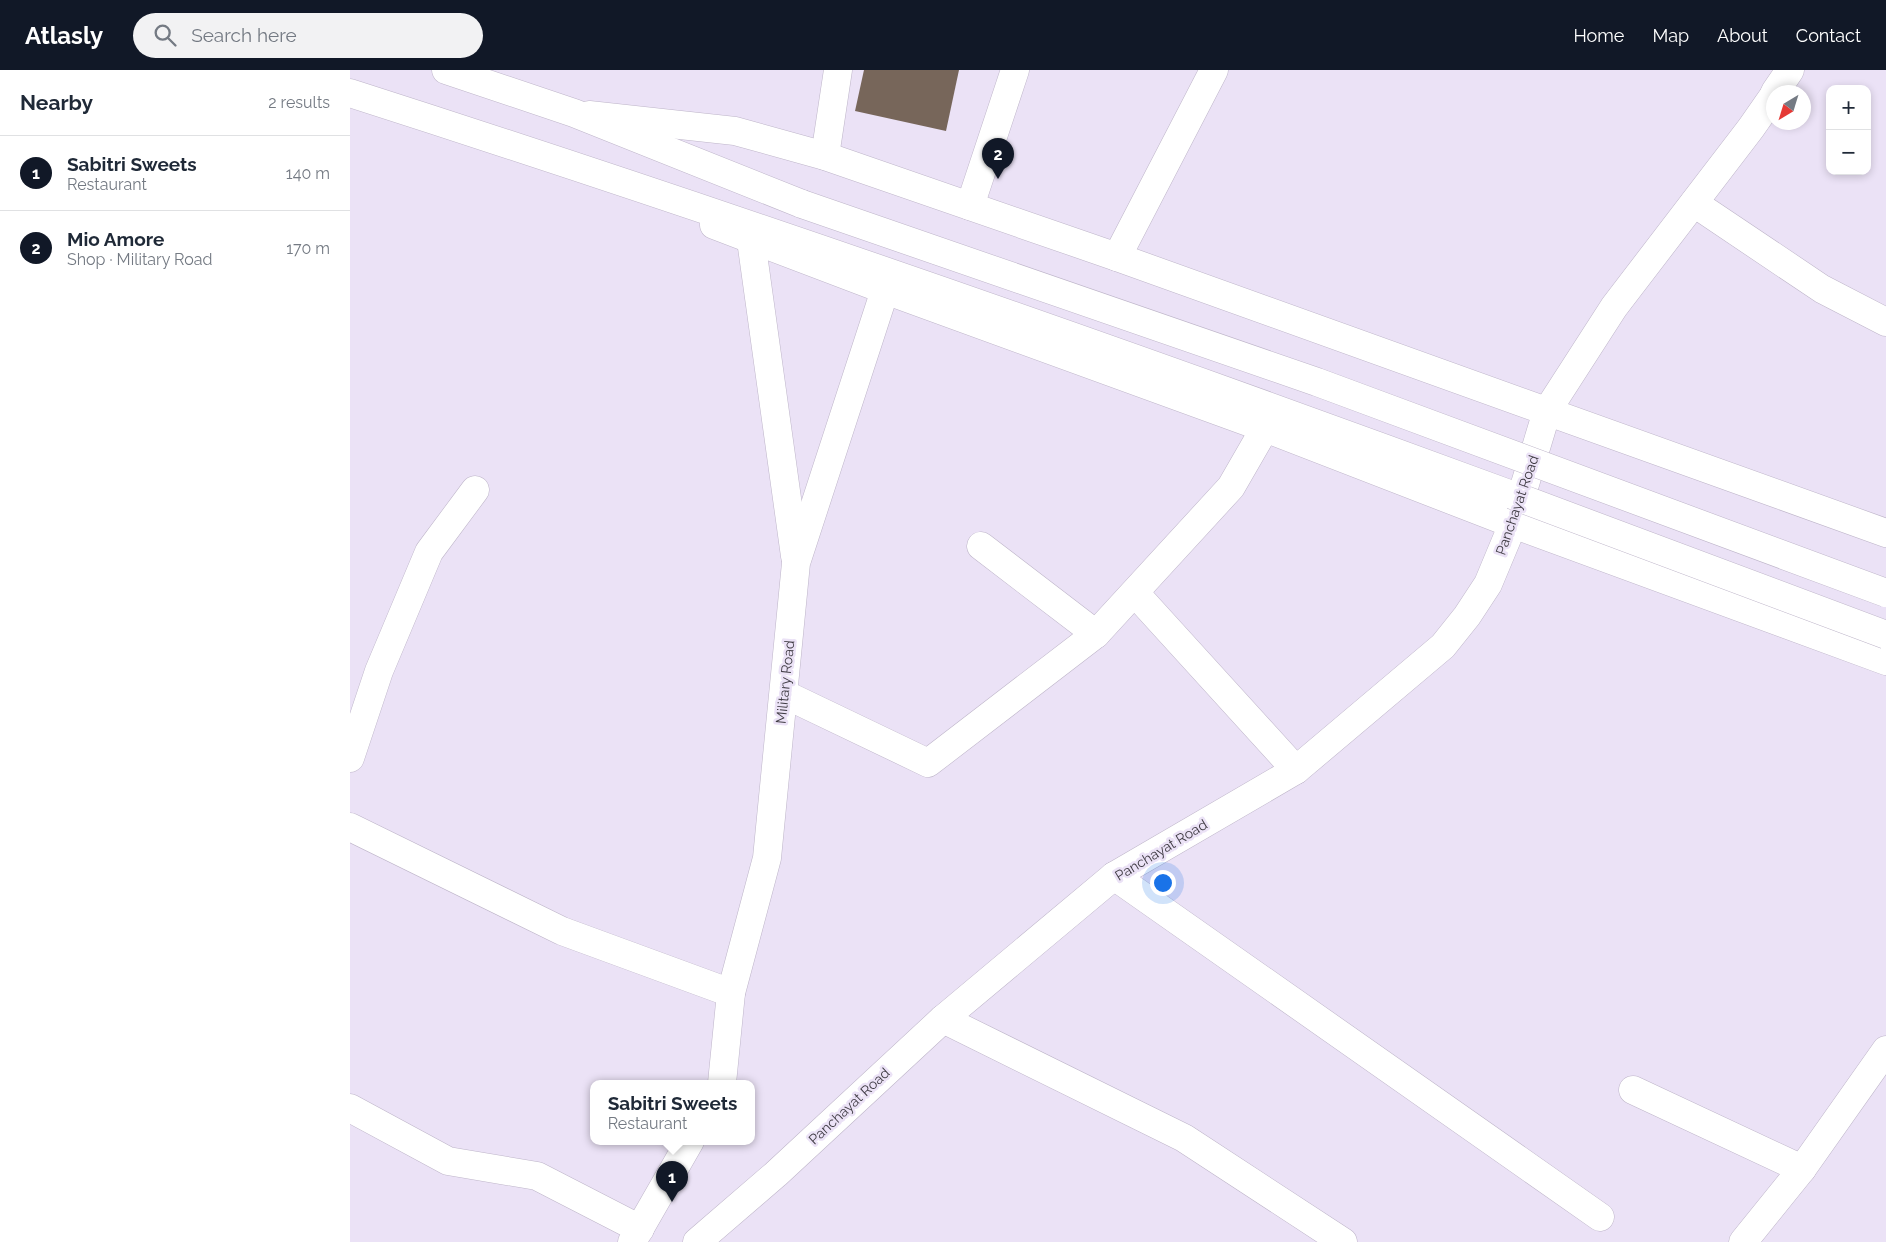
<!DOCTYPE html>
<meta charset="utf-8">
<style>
:root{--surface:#fff;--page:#f2f2f3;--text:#1f2937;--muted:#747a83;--line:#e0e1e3;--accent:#111827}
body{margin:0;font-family:Raleway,sans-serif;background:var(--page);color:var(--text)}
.controls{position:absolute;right:15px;top:15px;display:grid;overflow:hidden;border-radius:10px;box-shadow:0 2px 8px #0003}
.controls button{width:45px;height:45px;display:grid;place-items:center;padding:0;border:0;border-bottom:1px solid var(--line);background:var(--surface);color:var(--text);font:25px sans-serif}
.compass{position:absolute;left:1416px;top:15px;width:45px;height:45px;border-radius:50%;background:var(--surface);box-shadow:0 2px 8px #0003;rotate:218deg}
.you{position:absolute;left:812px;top:812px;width:18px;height:18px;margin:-12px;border:4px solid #fff;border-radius:50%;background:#1a73e8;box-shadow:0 0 0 8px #1a73e833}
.badge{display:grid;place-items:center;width:32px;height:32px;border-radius:50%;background:var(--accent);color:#fff;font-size:16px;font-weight:700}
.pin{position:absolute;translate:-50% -41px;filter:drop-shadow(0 1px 2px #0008)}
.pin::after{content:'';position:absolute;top:26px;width:18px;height:15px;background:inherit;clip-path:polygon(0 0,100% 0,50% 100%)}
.popup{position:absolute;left:240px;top:1010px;width:165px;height:65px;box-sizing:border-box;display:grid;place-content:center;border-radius:10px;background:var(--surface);filter:drop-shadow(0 1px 4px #0005);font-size:16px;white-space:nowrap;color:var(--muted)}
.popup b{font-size:19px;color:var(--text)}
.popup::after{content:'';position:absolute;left:50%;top:100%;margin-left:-10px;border:10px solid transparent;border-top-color:var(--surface)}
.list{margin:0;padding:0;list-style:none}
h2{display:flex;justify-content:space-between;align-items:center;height:65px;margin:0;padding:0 20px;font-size:21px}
h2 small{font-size:16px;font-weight:400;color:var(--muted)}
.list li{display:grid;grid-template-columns:32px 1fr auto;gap:15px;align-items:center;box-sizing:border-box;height:75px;padding:0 20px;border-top:1px solid var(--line)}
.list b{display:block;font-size:19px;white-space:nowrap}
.list p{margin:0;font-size:16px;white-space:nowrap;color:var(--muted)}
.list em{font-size:16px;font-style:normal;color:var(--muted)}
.icon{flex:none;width:28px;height:28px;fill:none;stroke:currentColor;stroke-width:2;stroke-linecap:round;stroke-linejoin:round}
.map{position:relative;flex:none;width:1536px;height:1172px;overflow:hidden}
header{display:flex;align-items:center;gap:30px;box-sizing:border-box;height:70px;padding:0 25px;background:var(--accent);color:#fff}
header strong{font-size:24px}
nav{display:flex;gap:28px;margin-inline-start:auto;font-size:18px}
.search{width:350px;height:45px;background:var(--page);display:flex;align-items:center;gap:12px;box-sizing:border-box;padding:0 18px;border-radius:28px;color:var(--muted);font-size:19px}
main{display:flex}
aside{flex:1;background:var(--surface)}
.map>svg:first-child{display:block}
.building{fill:#77665a}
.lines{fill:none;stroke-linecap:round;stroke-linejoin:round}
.minor-casing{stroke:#beb5c9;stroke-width:29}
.highway-casing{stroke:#beb5c9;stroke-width:29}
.minor{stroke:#fff;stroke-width:28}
.highway{stroke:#fff;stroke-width:28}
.highway-bridge-casing{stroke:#beb5c9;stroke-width:29;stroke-linecap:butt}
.highway-bridge{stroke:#fff;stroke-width:28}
.labels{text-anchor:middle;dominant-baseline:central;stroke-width:5;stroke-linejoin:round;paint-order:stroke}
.street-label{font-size:14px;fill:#3e3a42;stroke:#ebe2f6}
</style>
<header>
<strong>Atlasly</strong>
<div class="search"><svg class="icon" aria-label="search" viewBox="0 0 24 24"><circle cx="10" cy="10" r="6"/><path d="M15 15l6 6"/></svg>Search here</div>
<nav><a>Home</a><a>Map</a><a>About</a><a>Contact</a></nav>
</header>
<main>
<aside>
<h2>Nearby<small>2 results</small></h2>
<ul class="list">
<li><span class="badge">1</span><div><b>Sabitri Sweets</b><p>Restaurant</p></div><em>140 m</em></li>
<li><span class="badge">2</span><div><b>Mio Amore</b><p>Shop · Military Road</p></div><em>170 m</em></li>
</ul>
</aside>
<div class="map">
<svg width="1536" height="1172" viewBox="0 0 1536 1172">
<rect width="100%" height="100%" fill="#ebe2f6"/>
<path class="building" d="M514,0H609L596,61L505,41Z"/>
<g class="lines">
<g class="minor-casing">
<g id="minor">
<path d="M1425,22L1440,0"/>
<path d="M239,45L385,61L475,86L767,187L1536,463"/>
<path d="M475,86L488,0"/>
<path d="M1344,133L1472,219L1536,252"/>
<path d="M620,136L665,0"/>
<path d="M364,155L535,220L915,358L1163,454L1536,591"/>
<path d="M401,170L445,486"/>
<path d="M767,187L864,0"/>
<path d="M631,476L746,564"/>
<path d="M785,523L946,700"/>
<path d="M434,624L578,693L746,564L881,417L915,358"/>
<path d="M0,688L29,601L79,482L125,420"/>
<path d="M0,757L212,861L381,923"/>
<path d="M764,806L1250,1147"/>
<path d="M593,949L834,1068L993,1172"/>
<path d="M372,1013L381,923L417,788L446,493L535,220"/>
<path d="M1283,1020L1452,1099"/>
<path d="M0,1038L98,1091L187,1106L290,1159"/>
<path d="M282,1172L340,1071"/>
<path d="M347,1172L426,1104L593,949L764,806L946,700L1093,576L1117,546L1138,514L1163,454L1197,341L1264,237L1401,58L1424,25"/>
<path d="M1393,1172L1452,1099L1536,980"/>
</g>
</g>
<g class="highway-casing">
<g id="highway">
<path d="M96,0L224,43L452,134"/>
<path d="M0,23C390,148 777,283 1162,425"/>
</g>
</g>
<use href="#minor" class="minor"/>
<use href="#highway" class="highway"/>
<g class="highway-bridge-casing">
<g id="highway-bridge">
<path d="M452,134L967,312L1536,523"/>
<path d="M1162,425L1536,565"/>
</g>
</g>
<use href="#highway-bridge" class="highway-bridge"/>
</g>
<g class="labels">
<g class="street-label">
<text transform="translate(1167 435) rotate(-71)">Panchayat Road</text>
<text transform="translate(435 612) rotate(-84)">Military Road</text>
<text transform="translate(811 780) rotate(-31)">Panchayat Road</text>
<text transform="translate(499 1036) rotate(-43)">Panchayat Road</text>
</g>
</g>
</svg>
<div class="controls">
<button>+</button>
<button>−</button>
</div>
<svg class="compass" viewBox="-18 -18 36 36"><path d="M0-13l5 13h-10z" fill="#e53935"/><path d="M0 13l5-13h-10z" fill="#747a83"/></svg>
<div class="you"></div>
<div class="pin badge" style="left:322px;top:1132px">1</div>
<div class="popup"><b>Sabitri Sweets</b>Restaurant</div>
<div class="pin badge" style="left:648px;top:109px">2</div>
</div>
</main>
